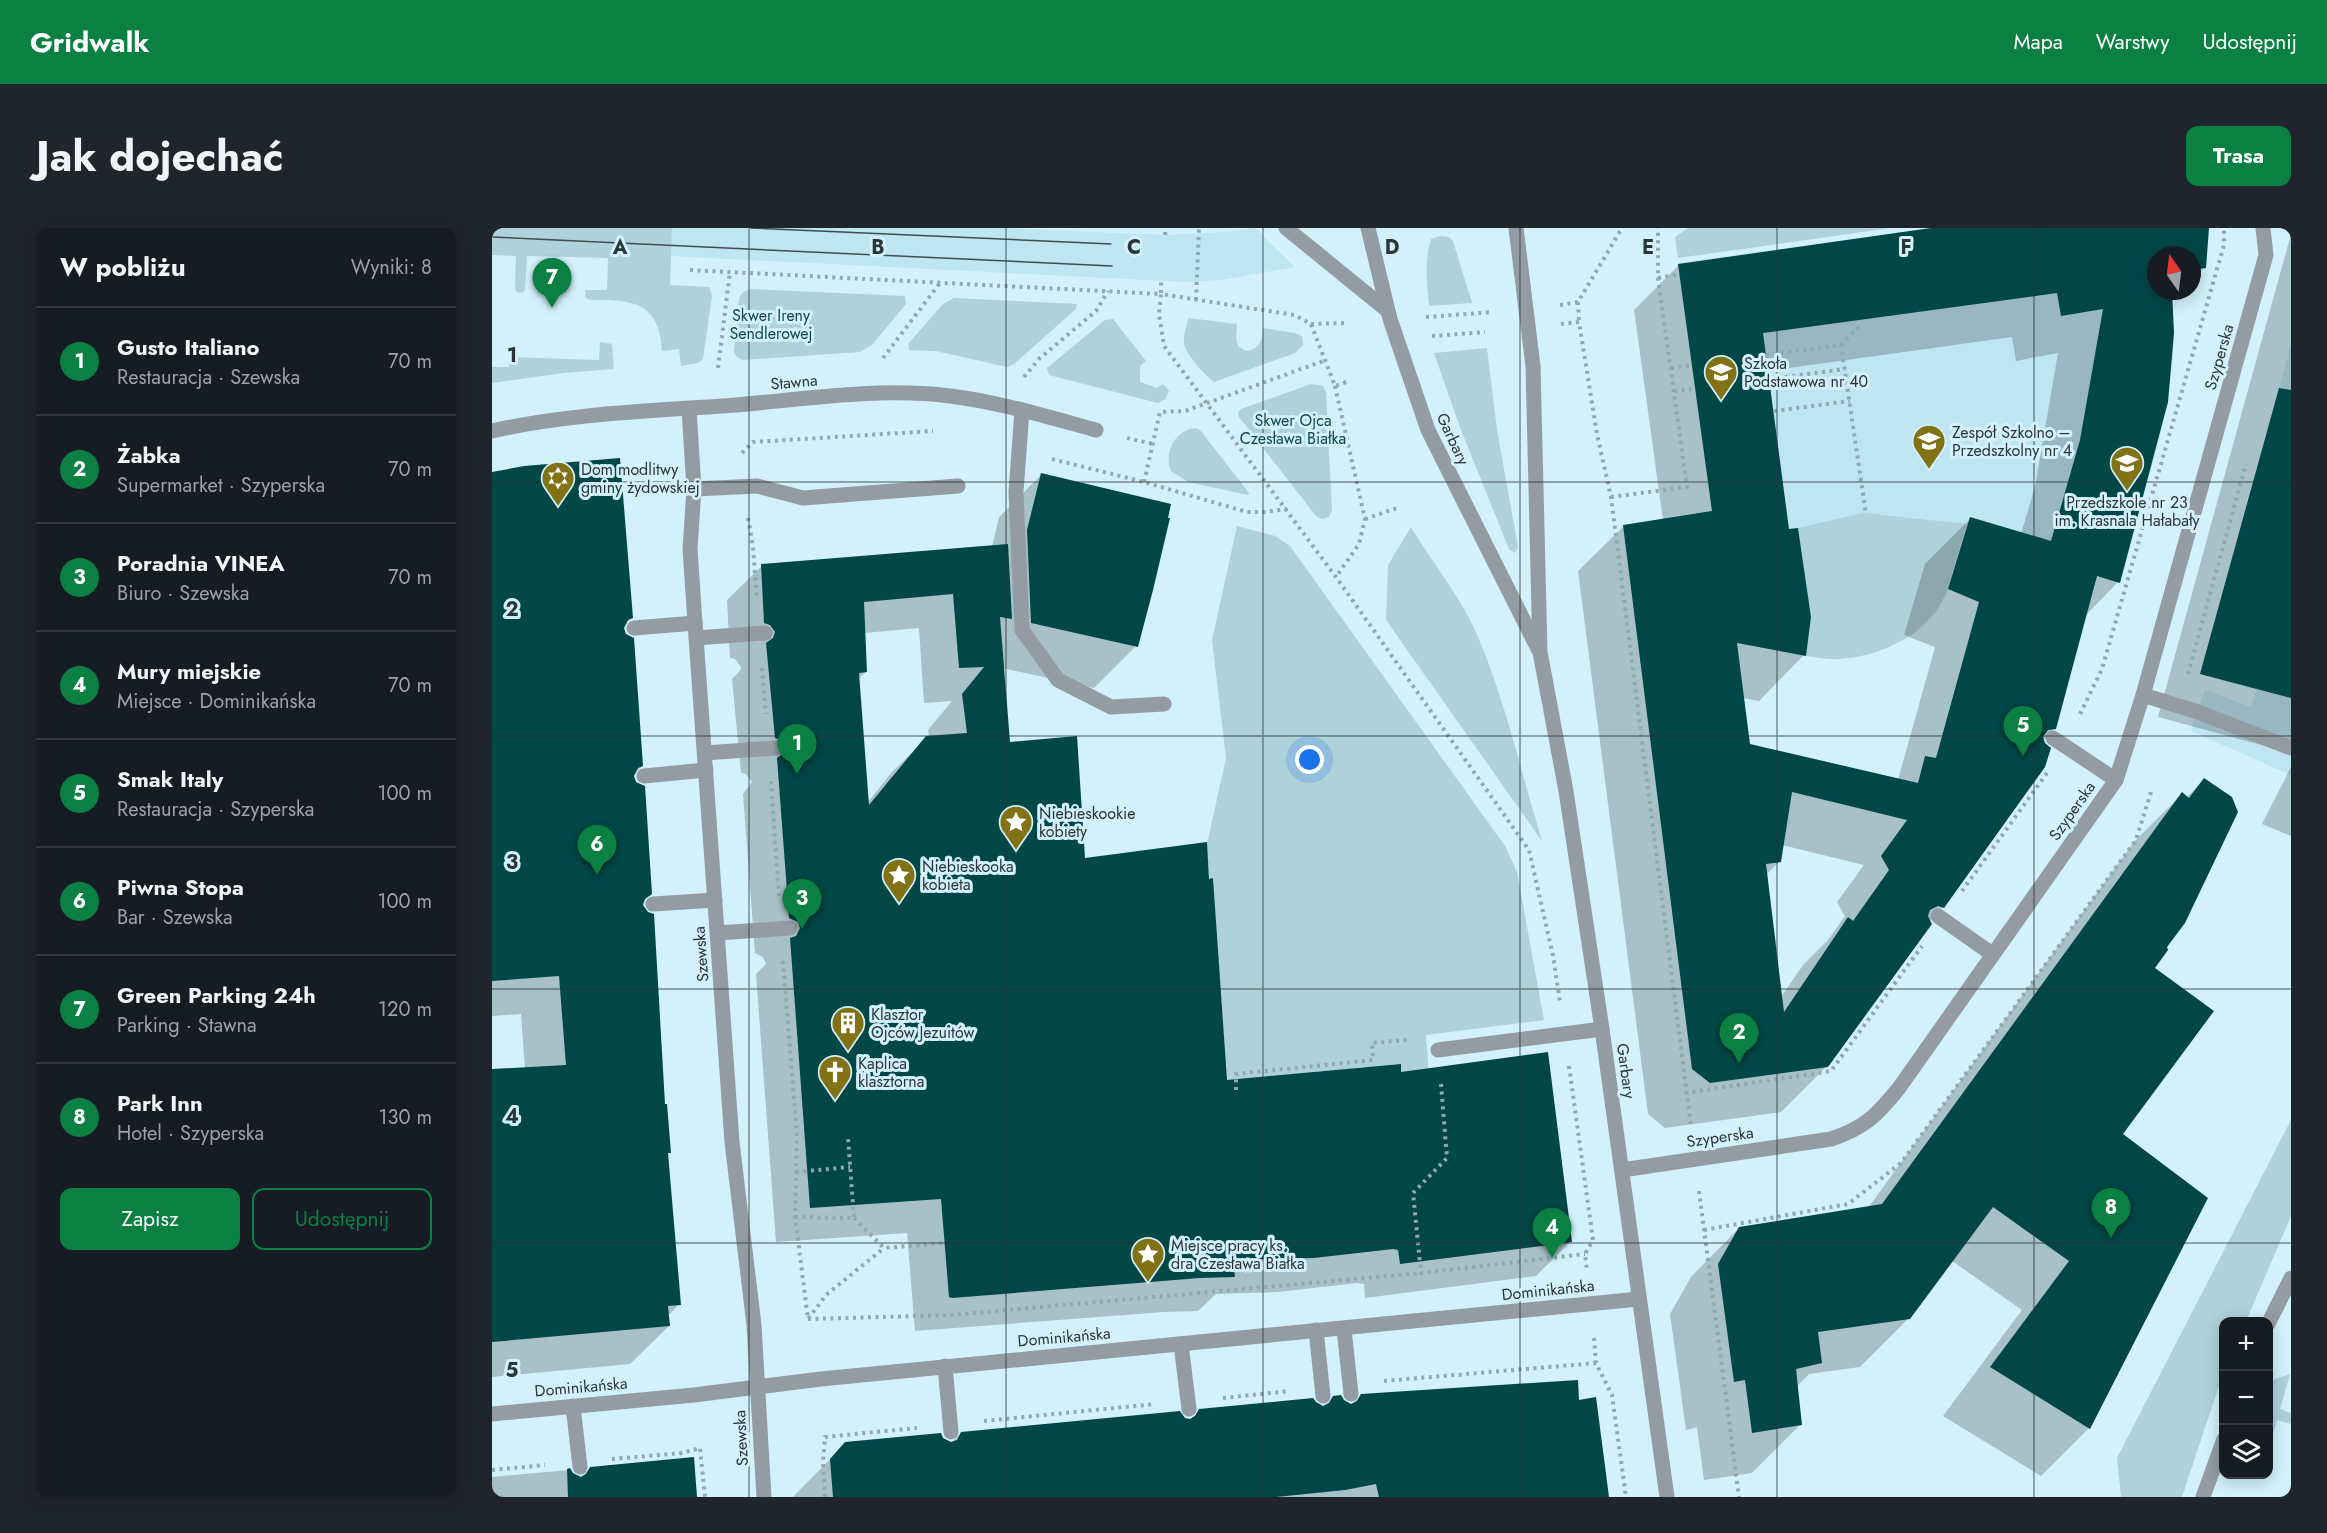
<!DOCTYPE html>
<html lang="pl">
<meta charset="utf-8">
<style>
:root{--surface:#171b24;--page:#20242c;--text:#f1f3f6;--muted:#9ea1a6;--line:#363941;--accent:#0b8043}
body{margin:0;font-family:Jost,sans-serif;background:var(--page);color:var(--text)}
.controls{position:absolute;right:18px;bottom:18px;display:grid;overflow:hidden;border-radius:12px;box-shadow:0 3px 15px #0003}
.controls button{width:54px;height:54px;display:grid;place-items:center;padding:0;border:0;border-bottom:2px solid var(--line);background:var(--surface);color:var(--text);font:30px sans-serif}
.compass{position:absolute;left:1655px;top:18px;width:54px;height:54px;border-radius:50%;background:var(--surface);box-shadow:0 3px 15px #0003;rotate:346deg}
.you{position:absolute;left:818px;top:532px;width:21px;height:21px;margin:-15px;border:4px solid #fff;border-radius:50%;background:#1a73e8;box-shadow:0 0 0 9px #1a73e833}
.badge{display:grid;place-items:center;width:39px;height:39px;border-radius:50%;background:var(--accent);color:#fff;font-size:20px;font-weight:700}
.pin{position:absolute;translate:-50% -50px;filter:drop-shadow(0 2px 3px #0008)}
.pin::after{content:'';position:absolute;top:32px;width:21px;height:18px;background:inherit;clip-path:polygon(0 0,100% 0,50% 100%)}
.list{margin:0;padding:0;list-style:none}
h2{display:flex;justify-content:space-between;align-items:center;height:78px;margin:0;padding:0 24px;font-size:26px}
h2 small{font-size:20px;font-weight:400;color:var(--muted)}
.list li{display:grid;grid-template-columns:39px 1fr auto;gap:18px;align-items:center;box-sizing:border-box;height:108px;padding:0 24px;border-top:2px solid var(--line)}
.list b{display:block;font-size:22px;white-space:nowrap}
.list p{margin:0;font-size:20px;white-space:nowrap;color:var(--muted)}
.list em{font-size:20px;font-style:normal;color:var(--muted)}
.actions{display:flex;gap:12px;padding:18px 24px}
.actions a{flex:1;padding:14px 0;border:2px solid var(--accent);border-radius:12px;text-align:center;font-size:21px;color:var(--accent)}
.actions .main{background:var(--accent);color:#fff}
.icon{flex:none;width:33px;height:33px;fill:none;stroke:currentColor;stroke-width:2;stroke-linecap:round;stroke-linejoin:round}
.map{position:relative;flex:none;width:1799px;height:1269px;overflow:hidden;border-radius:12px}
header{display:flex;align-items:center;gap:36px;box-sizing:border-box;height:84px;padding:0 30px;background:var(--accent);color:#fff}
header strong{font-size:28px}
nav{display:flex;gap:33px;margin-inline-start:auto;font-size:21px}
.intro{display:flex;align-items:center;justify-content:space-between;box-sizing:border-box;height:144px;padding:0 36px}
h1{margin:0;font-size:42px}
.button{padding:15px 27px;border-radius:12px;background:var(--accent);color:#fff;font-size:21px;font-weight:700}
main{display:flex;gap:36px;padding:0 36px}
aside{flex:1;background:var(--surface);border-radius:12px;box-shadow:0 3px 15px #0003}
.map>svg:first-child{display:block}
.built{fill:#bee5f0}
.green{fill:#afd1da}
.shadow{fill:#0003;fill-rule:evenodd}
.building{fill:#004746;fill-rule:evenodd}
.lines{fill:none;stroke-linecap:round;stroke-linejoin:round}
.path{stroke:#90a8ae;stroke-width:4;stroke-dasharray:3 4.5;stroke-linecap:butt}
.service{stroke:#939ca4;stroke-width:15}
.minor{stroke:#939ca4;stroke-width:15}
.tertiary{stroke:#939ca4;stroke-width:15}
.tram{stroke:#3e4c50;stroke-width:1.5}
.grid{fill:none;stroke:#2a3639;stroke-width:1.5;stroke-opacity:0.55}
.labels{text-anchor:middle;dominant-baseline:central;stroke-width:6;stroke-linejoin:round;paint-order:stroke}
.park-label{font-size:16px;fill:#124550;stroke:#d2f1fa}
.street-label{font-size:16px;fill:#2a3639;stroke:#d2f1fa}
.poi-label{font-size:16px;fill:#2a3639;stroke:#d2f1fa;text-anchor:start}
.grid-label{font-size:20px;text-anchor:middle;font-weight:bold;fill:#2a3639;stroke:#d2f1fa;stroke-width:6;stroke-linejoin:round;paint-order:stroke}
</style>
<header>
<strong>Gridwalk</strong>
<nav><a>Mapa</a><a>Warstwy</a><a>Udostępnij</a></nav>
</header>
<div class="intro"><h1>Jak dojechać</h1><a class="button">Trasa</a></div>
<main>
<aside>
<h2>W pobliżu<small>Wyniki: 8</small></h2>
<ul class="list">
<li><span class="badge">1</span><div><b>Gusto Italiano</b><p>Restauracja · Szewska</p></div><em>70 m</em></li>
<li><span class="badge">2</span><div><b>Żabka</b><p>Supermarket · Szyperska</p></div><em>70 m</em></li>
<li><span class="badge">3</span><div><b>Poradnia VINEA</b><p>Biuro · Szewska</p></div><em>70 m</em></li>
<li><span class="badge">4</span><div><b>Mury miejskie</b><p>Miejsce · Dominikańska</p></div><em>70 m</em></li>
<li><span class="badge">5</span><div><b>Smak Italy</b><p>Restauracja · Szyperska</p></div><em>100 m</em></li>
<li><span class="badge">6</span><div><b>Piwna Stopa</b><p>Bar · Szewska</p></div><em>100 m</em></li>
<li><span class="badge">7</span><div><b>Green Parking 24h</b><p>Parking · Stawna</p></div><em>120 m</em></li>
<li><span class="badge">8</span><div><b>Park Inn</b><p>Hotel · Szyperska</p></div><em>130 m</em></li>
</ul>
<div class="actions"><a class="main">Zapisz</a><a>Udostępnij</a></div>
</aside>
<div class="map">
<svg width="1799" height="1269" viewBox="0 0 1799 1269">
<rect width="100%" height="100%" fill="#d2f1fa"/>
<g class="built">
<path d="M180,0H510L673,7L733,4L763,0L803,39L729,52L695,54L179,28Z"/>
<path d="M1440,0H1716L1715,30L1700,27H1664V63H1680L1682,105L1680,141L1669,204L1628,355L1605,348L1596,381L1462,340L1456,361L1445,384L1434,396L1421,407L1391,421L1369,428L1345,431L1314,428L1240,414L1146,411L1131,297L1220,283L1187,35Z"/>
<path d="M1799,117V547L1699,503L1713,462L1759,479L1765,462L1708,446Z"/>
</g>
<g class="green">
<path d="M0,0H180L178,57L217,59L220,68L211,131L206,135L189,138L187,121L170,123C167,72 139,72 98,72L94,70L93,62H115L116,30L35,28L33,62L30,65L25,64L23,61L24,28L0,27Z"/>
<path d="M1196,0H1399L1186,30L1183,9Z"/>
<path d="M948,8L957,9L961,13L980,75L937,78C935,54 932,34 939,11Z"/>
<path d="M258,61L413,68L414,76L380,117L368,124L250,132L244,128L242,123L247,70L251,64Z"/>
<path d="M462,70L585,76L584,81L522,136L515,139L444,123L417,122L416,116L452,75Z"/>
<path d="M696,90L745,96L744,110L746,118L754,123C768,120 770,114 771,100L803,105L810,108L811,117L803,125L722,154C714,148 693,126 692,115C691,107 695,98 696,90Z"/>
<path d="M621,91L654,133L648,138V154L665,160L671,156L677,163L673,171L666,175L557,147L555,140L613,92Z"/>
<path d="M108,114L120,116L122,141L72,145L0,155V139H17V129L107,132Z"/>
<path d="M995,120L1005,202L1026,319L1023,325L1017,321L969,202L942,125Z"/>
<path d="M819,156L831,158L834,164L840,283L837,289L830,291L824,288L747,189L746,184L749,181Z"/>
<path d="M703,200L708,202L757,265L756,267L696,254L679,243C671,226 683,202 703,200Z"/>
<path d="M1371,285L1475,296C1471,311 1465,326 1461,341C1459,348 1458,356 1455,363C1437,405 1391,429 1346,431C1336,432 1324,429 1314,428L1319,389L1306,300Z"/>
<path d="M745,298L783,308L798,318L1013,618L1025,644L1052,792L934,807L937,848L910,850L908,836L897,837L874,849L872,839L861,840L862,851L836,843H825L826,855L799,846L751,851L734,861L721,651H717L715,616L734,530L720,412Z"/>
<path d="M919,299C940,334 967,367 984,404C1013,471 1029,544 1050,613L894,392L896,337Z"/>
<path d="M1799,892V988L1754,1093L1732,1094L1731,1146L1690,1269H1629L1625,1230Z"/>
<path d="M1798,1146L1788,1181L1799,1185V1196L1785,1192L1777,1220V1156L1783,1151Z"/>
</g>
<g class="shadow">
<path d="M1450,0H1713L1712,39L1700,51V27H1664V63H1688L1679,72L1626,354L1593,388L1563,500L1551,512L1451,679L1437,693L1335,838L1289,884L1173,900L1156,886L1086,343L1132,298L1171,292L1142,82L1187,37ZM1520,109L1524,133L1566,125L1543,259L1529,306L1478,291L1433,336L1412,407L1443,419L1406,552L1257,517L1251,470L1267,473L1312,427L1275,143ZM1290,617L1372,637L1345,674L1353,688L1336,712L1311,737L1289,769L1274,647L1288,633Z"/>
<path d="M1799,6V525L1666,489Z"/>
<path d="M0,246L139,390L131,400L150,538L141,548L159,666L150,674L177,924L174,927L187,1076L176,1088L177,1098L138,1136L0,1149V843L33,841L29,786L0,788Z"/>
<path d="M549,247L644,418L602,460L510,440L516,516L734,854L908,846L1079,1013L1044,1048L873,1070L872,1056L865,1055L786,1064L724,1066L706,1083L672,1084L423,1103L415,1005L284,1014L264,746L274,736L271,729L263,725L251,566L260,554L254,546L249,545L240,451L248,443L249,439L243,431L238,430L235,372L270,338L500,319L507,289ZM427,400L432,475L460,473L436,502L437,508L400,544L376,574L366,451L374,444L372,405Z"/>
<path d="M1799,539V608L1770,596Z"/>
<path d="M1712,552L1673,719L1661,740L1629,906L1597,1200L1549,1248L1451,1188L1530,1082L1460,1033L1417,1090L1368,1139L1317,1146L1304,1159L1308,1197L1260,1245L1212,1252L1205,1199L1194,1202L1178,1086L1199,1049L1247,1000L1376,980L1642,614L1690,566L1695,569Z"/>
<path d="M869,1167L913,1269H301L354,1215H459L469,1205L698,1192L707,1183L832,1179L841,1169L859,1177Z"/>
<path d="M98,1240L204,1269H0V1249L77,1242L79,1246L88,1250Z"/>
</g>
<g class="building">
<path d="M1439,0H1717L1714,40L1700,42V27H1664V63H1680L1682,105L1676,174L1628,355L1605,348L1564,501L1556,502L1551,509L1553,515L1559,520L1553,539L1452,680L1446,678L1438,682L1436,688L1440,696L1336,839L1218,855L1200,841L1131,297L1220,283L1186,36ZM1565,65L1569,88L1611,81L1588,212L1559,313L1478,289L1456,361L1487,374L1444,530L1433,528L1426,555L1258,516L1245,415L1314,428L1319,389L1306,300L1297,301L1271,105ZM1300,564L1415,592L1389,628L1397,642L1361,693L1356,689L1292,784L1274,636L1289,634Z"/>
<path d="M1787,160L1799,162V470L1708,446Z"/>
<path d="M128,230L141,390L136,392L132,400L134,406L142,410L151,538L146,540L142,548L144,554L153,558L160,666L153,671L151,677L156,684L162,686L173,876H175L179,925H176L189,1077L176,1078L178,1098L0,1114V841L74,837L67,748L0,753V244L32,238Z"/>
<path d="M549,245L679,276L676,290H678L661,362L646,419L539,395L535,302Z"/>
<path d="M516,316L520,391L508,389L518,514L585,508L593,630L715,614L717,651L721,650L735,852L909,836V844L1056,824L1080,1014L908,1036L906,1022L901,1021L822,1030L741,1032L743,1049L708,1050L460,1070L457,1069L449,971L318,980L298,710L304,708L308,700L306,694L297,690L285,530L292,525L294,519L289,512L283,510L274,415L281,410L283,404L278,397L272,395L269,336ZM461,366L467,440L492,439L470,466L475,505L434,508L377,577L367,445L375,444L372,374Z"/>
<path d="M1712,550L1740,569L1746,584L1693,695L1675,719L1676,722L1663,740L1722,783L1631,906L1716,970L1598,1201L1498,1139L1577,1033L1501,979L1418,1091L1326,1104L1330,1135L1304,1141L1310,1197L1260,1205L1253,1152L1242,1154L1226,1036L1247,999L1390,976L1690,564L1697,570Z"/>
<path d="M1086,1152L1087,1172L1104,1169L1117,1269H887L884,1256L853,1262L784,1269H341L338,1231L353,1214L449,1205L451,1210L459,1214L465,1212L469,1204L688,1183L693,1190L698,1191L703,1188L707,1181L821,1170L824,1174L831,1178L837,1175L841,1168L849,1167L852,1172L859,1176L865,1173L869,1166Z"/>
<path d="M202,1229L205,1269H76L75,1241L78,1240L81,1245L89,1249L94,1246L98,1239Z"/>
</g>
<g class="lines">
<g class="path">
<path d="M673,7L674,0"/>
<path d="M198,42L669,66V53"/>
<path d="M1166,50L1188,46"/>
<path d="M704,72L707,0"/>
<path d="M1086,74L1087,94"/>
<path d="M1068,77L1086,74L1130,0"/>
<path d="M934,89L1001,84"/>
<path d="M819,96L855,95"/>
<path d="M1069,96L1087,94L1105,206L1119,269L1199,899"/>
<path d="M940,108L993,104"/>
<path d="M1349,117L1370,96"/>
<path d="M1274,127L1349,117L1374,286"/>
<path d="M391,130L448,55"/>
<path d="M226,140L238,44"/>
<path d="M1179,140L1201,137"/>
<path d="M532,149L548,130L604,83L616,63"/>
<path d="M1278,151L1353,141"/>
<path d="M854,154L843,158L819,96L802,87L669,66L667,86L672,118L844,349L1037,622L1061,728L1068,774"/>
<path d="M843,158L873,291L867,316L844,349"/>
<path d="M1182,163L1203,161"/>
<path d="M1282,183L1358,173"/>
<path d="M635,210L661,216"/>
<path d="M250,225L261,214L441,203"/>
<path d="M560,231L652,254L755,284H773L795,281"/>
<path d="M652,254L668,184L693,183L834,132"/>
<path d="M1119,269L1195,259L1166,50V0"/>
<path d="M256,290L261,319L265,372"/>
<path d="M873,291L905,280"/>
<path d="M270,440L274,486"/>
<path d="M1696,446L1754,236"/>
<path d="M1588,486L1610,441L1732,17V0"/>
<path d="M279,553L287,668"/>
<path d="M1470,663L1555,545"/>
<path d="M291,733L305,908L303,989L316,1091L334,1067L392,1020"/>
<path d="M1077,838L1101,1012L1093,1026L1095,1042"/>
<path d="M949,856L955,930L921,965L929,1045L1093,1026"/>
<path d="M744,862V846L881,832L880,815L915,812"/>
<path d="M1193,865L1339,843L1430,718"/>
<path d="M304,944L358,939"/>
<path d="M1207,963L1247,1269"/>
<path d="M303,989L362,990L356,910"/>
<path d="M362,990L392,1020L453,1015"/>
<path d="M1212,1002L1356,976L1409,935L1644,612L1659,564"/>
<path d="M316,1091L461,1087L929,1045"/>
<path d="M1102,1110L1104,1135L1120,1167L1134,1269"/>
<path d="M892,1153L1104,1135"/>
<path d="M731,1170L798,1163"/>
<path d="M492,1193L663,1176"/>
<path d="M120,1231L190,1225L208,1220L213,1269"/>
<path d="M0,1242L53,1237"/>
<path d="M333,1269L331,1235L333,1209L425,1200"/>
</g>
<g class="service">
<path d="M530,182L524,264L530,402L566,452L619,479L672,476"/>
<path d="M202,261L265,258L311,270L466,258"/>
<path d="M142,400L203,395"/>
<path d="M204,410L273,405"/>
<path d="M1651,467L1706,484L1799,520"/>
<path d="M1561,510L1624,552"/>
<path d="M213,525L284,520"/>
<path d="M152,548L214,542"/>
<path d="M161,676L223,672"/>
<path d="M1446,688L1500,726"/>
<path d="M226,705L298,700"/>
<path d="M946,822L1110,801"/>
<path d="M1776,1096L1799,1050"/>
<path d="M852,1101L859,1166"/>
<path d="M824,1102L831,1168"/>
<path d="M689,1116L697,1181"/>
<path d="M453,1138L459,1204"/>
<path d="M81,1178L88,1239"/>
<path d="M1711,1269L1732,1211"/>
</g>
<g class="minor">
<path d="M197,181L202,261L198,321L203,395L240,914L262,1097L272,1269"/>
<path d="M0,203C79,185 163,183 244,177C314,171 388,159 458,168C507,174 556,189 604,202"/>
<path d="M1130,942L1339,911C1373,900 1386,886 1407,860L1624,552L1651,467L1774,27L1771,0"/>
<path d="M0,1186L202,1167L329,1151L1147,1071"/>
</g>
<g class="tertiary">
<path d="M794,0L896,83"/>
<path d="M876,0L898,91L936,202L1046,421"/>
<path d="M1024,0L1041,138L1048,424L1074,563L1110,801L1175,1269"/>
</g>
<g class="tram">
<path d="M259,0L619,16"/>
<path d="M0,9L620,38"/>
</g>
</g>
<path class="grid" d="M257,0V1269M514,0V1269M771,0V1269M1028,0V1269M1285,0V1269M1542,0V1269M0,254H1799M0,508H1799M0,761H1799M0,1015H1799"/>
<defs>
<g id="school-pin" transform="scale(1.725)"><path d="M0 17L-7.5 6A9.5 9.5 0 1 1 7.5 6Z" fill="#817315" stroke="#d2f1fa"/><path d="M0-5L7-2L0 1L-7-2ZM-4 1L0 2.5L4 1V4Q0 6-4 4Z" fill="#fff"/></g>
<g id="synagogue-pin" transform="scale(1.725)"><path d="M0 17L-7.5 6A9.5 9.5 0 1 1 7.5 6Z" fill="#817315" stroke="#d2f1fa"/><path d="M0-6.5L5.6 3.2H-5.6ZM0 6.5L5.6-3.2H-5.6Z" fill="#fff"/></g>
<g id="sight-pin" transform="scale(1.725)"><path d="M0 17L-7.5 6A9.5 9.5 0 1 1 7.5 6Z" fill="#817315" stroke="#d2f1fa"/><path d="M0-6L1.8-2.2L6-1.7L2.9 1.2L3.7 5.4L0 3.3L-3.7 5.4L-2.9 1.2L-6-1.7L-1.8-2.2Z" fill="#fff"/></g>
<g id="building-pin" transform="scale(1.725)"><path d="M0 17L-7.5 6A9.5 9.5 0 1 1 7.5 6Z" fill="#817315" stroke="#d2f1fa"/><path d="M-4-6H4V6H1V3H-1V6H-4ZM-2.5-4.3h1.7v1.8h-1.7ZM.8-4.3h1.7v1.8H.8ZM-2.5-1h1.7V.8h-1.7ZM.8-1h1.7V.8H.8Z" fill="#fff"/></g>
<g id="church-pin" transform="scale(1.725)"><path d="M0 17L-7.5 6A9.5 9.5 0 1 1 7.5 6Z" fill="#817315" stroke="#d2f1fa"/><path d="M-1.2-6h2.4v3.5h3.3v2.4h-3.3V6h-2.4V-.1h-3.3v-2.4h3.3Z" fill="#fff"/></g>
</defs>
<g fill-rule="evenodd">
<use href="#school-pin" x="1229" y="144"/>
<use href="#school-pin" x="1437" y="213"/>
<use href="#school-pin" x="1635" y="235"/>
<use href="#synagogue-pin" x="66" y="250"/>
<use href="#sight-pin" x="524" y="594"/>
<use href="#sight-pin" x="407" y="647"/>
<use href="#building-pin" x="356" y="795"/>
<use href="#church-pin" x="343" y="844"/>
<use href="#sight-pin" x="656" y="1026"/>
</g>
<g class="labels">
<g class="park-label">
<text x="279" y="87">Skwer Ireny<tspan x="279" dy="18">Sendlerowej</tspan></text>
<text x="801" y="192">Skwer Ojca<tspan x="801" dy="18">Czesława Białka</tspan></text>
</g>
<g class="street-label">
<text transform="translate(1727 129) rotate(-74)">Szyperska</text>
<text transform="translate(302 154) rotate(-5)">Stawna</text>
<text transform="translate(961 211) rotate(65)">Garbary</text>
<text transform="translate(1580 583) rotate(-55)">Szyperska</text>
<text transform="translate(209 726) rotate(-94)">Szewska</text>
<text transform="translate(1134 843) rotate(82)">Garbary</text>
<text transform="translate(1228 909) rotate(-8)">Szyperska</text>
<text transform="translate(1056 1062) rotate(-6)">Dominikańska</text>
<text transform="translate(572 1109) rotate(-5)">Dominikańska</text>
<text transform="translate(89 1159) rotate(-5)">Dominikańska</text>
<text transform="translate(249 1210) rotate(-93)">Szewska</text>
</g>
<g class="poi-label">
<text x="1252" y="135">Szkoła<tspan x="1252" dy="18">Podstawowa nr 40</tspan></text>
<text x="1460" y="204">Zespół Szkolno –<tspan x="1460" dy="18">Przedszkolny nr 4</tspan></text>
<text x="89" y="241">Dom modlitwy<tspan x="89" dy="18">gminy żydowskiej</tspan></text>
<text x="1635" y="274" text-anchor="middle">Przedszkole nr 23<tspan x="1635" dy="18">im. Krasnala Hałabały</tspan></text>
<text x="547" y="585">Niebieskookie<tspan x="547" dy="18">kobiety</tspan></text>
<text x="430" y="638">Niebieskooka<tspan x="430" dy="18">kobieta</tspan></text>
<text x="379" y="786">Klasztor<tspan x="379" dy="18">Ojców Jezuitów</tspan></text>
<text x="366" y="835">Kaplica<tspan x="366" dy="18">klasztorna</tspan></text>
<text x="679" y="1017">Miejsce pracy ks.<tspan x="679" dy="18">dra Czesława Białka</tspan></text>
</g>
</g>
<g class="grid-label">
<text x="128" y="26">A</text>
<text x="386" y="26">B</text>
<text x="642" y="26">C</text>
<text x="900" y="26">D</text>
<text x="1156" y="26">E</text>
<text x="1414" y="26">F</text>
<text x="20" y="134">1</text>
<text x="20" y="388">2</text>
<text x="20" y="641">3</text>
<text x="20" y="895">4</text>
<text x="20" y="1149">5</text>
</g>
</svg>
<div class="controls">
<button>+</button>
<button>−</button>
<button><svg class="icon" aria-label="layers" viewBox="0 0 24 24"><path d="M12 4l9 5-9 5-9-5zM3 14l9 5 9-5"/></svg></button>
</div>
<svg class="compass" viewBox="-18 -18 36 36"><path d="M0-13l5 13h-10z" fill="#e53935"/><path d="M0 13l5-13h-10z" fill="#9ea1a6"/></svg>
<div class="you"></div>
<div class="pin badge" style="left:305px;top:546px">1</div>
<div class="pin badge" style="left:1247px;top:835px">2</div>
<div class="pin badge" style="left:310px;top:701px">3</div>
<div class="pin badge" style="left:1060px;top:1030px">4</div>
<div class="pin badge" style="left:1531px;top:528px">5</div>
<div class="pin badge" style="left:105px;top:647px">6</div>
<div class="pin badge" style="left:60px;top:80px">7</div>
<div class="pin badge" style="left:1619px;top:1010px">8</div>
</div>
</main>
